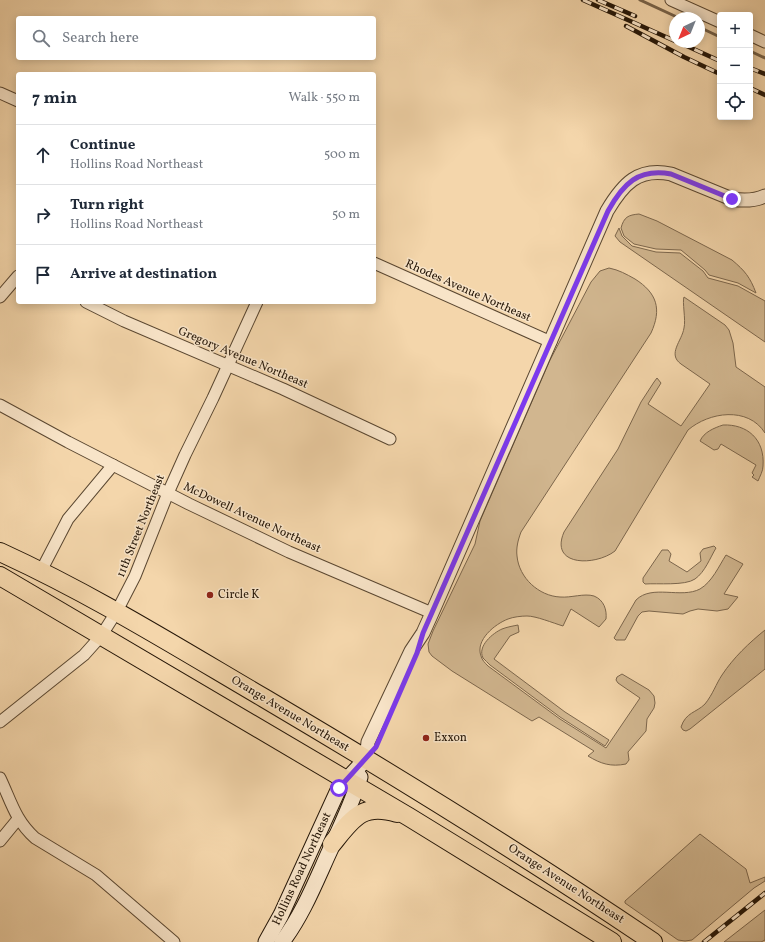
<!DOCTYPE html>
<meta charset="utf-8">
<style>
:root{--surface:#fff;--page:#f6f6f7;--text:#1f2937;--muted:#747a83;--line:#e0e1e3}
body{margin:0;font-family:Vollkorn,serif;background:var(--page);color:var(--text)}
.controls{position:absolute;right:12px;top:12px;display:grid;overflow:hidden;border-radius:4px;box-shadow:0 2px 10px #0003}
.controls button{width:36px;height:36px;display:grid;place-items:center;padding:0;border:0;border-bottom:1px solid var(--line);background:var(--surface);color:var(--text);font:20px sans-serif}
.compass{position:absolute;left:669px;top:12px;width:36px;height:36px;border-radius:50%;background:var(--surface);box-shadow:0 2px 10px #0003;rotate:223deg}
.stop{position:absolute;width:12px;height:12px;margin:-9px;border:3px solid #7c3aed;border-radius:50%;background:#fff}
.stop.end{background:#7c3aed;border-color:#fff;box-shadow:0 1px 4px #0008}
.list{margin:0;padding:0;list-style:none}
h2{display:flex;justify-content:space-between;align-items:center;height:52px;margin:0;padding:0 16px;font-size:17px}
h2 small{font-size:13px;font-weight:400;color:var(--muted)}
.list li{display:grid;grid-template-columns:26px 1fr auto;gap:12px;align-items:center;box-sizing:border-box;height:60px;padding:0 16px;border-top:1px solid var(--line)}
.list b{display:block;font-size:15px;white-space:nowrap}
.list p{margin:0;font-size:13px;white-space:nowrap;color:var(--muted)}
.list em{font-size:13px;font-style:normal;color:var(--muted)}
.icon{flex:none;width:22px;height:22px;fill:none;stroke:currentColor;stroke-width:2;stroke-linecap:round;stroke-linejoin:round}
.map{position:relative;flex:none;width:765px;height:942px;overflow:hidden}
.search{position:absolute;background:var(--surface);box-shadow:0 2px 10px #0003;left:16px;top:16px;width:360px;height:44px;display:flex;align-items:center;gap:10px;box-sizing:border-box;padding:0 14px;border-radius:4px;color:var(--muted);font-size:15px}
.panel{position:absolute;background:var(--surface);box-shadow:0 2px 10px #0003;left:16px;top:72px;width:360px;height:232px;border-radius:4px}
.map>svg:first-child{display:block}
.green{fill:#d1b68f;stroke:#7c664c}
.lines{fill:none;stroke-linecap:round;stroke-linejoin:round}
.stream{stroke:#786349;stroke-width:3}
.minor-casing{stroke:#5a4731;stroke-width:13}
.tertiary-casing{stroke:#5a4731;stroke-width:15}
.secondary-casing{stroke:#261708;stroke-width:17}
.trunk-casing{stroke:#261708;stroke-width:20}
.minor{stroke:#f8e4c8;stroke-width:11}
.tertiary{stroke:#f8e4c8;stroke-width:13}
.secondary{stroke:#f8e4c8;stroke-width:15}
.trunk{stroke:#f4d6ab;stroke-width:18}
.rail-casing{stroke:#261708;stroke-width:4.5}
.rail{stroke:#f8e4c8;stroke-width:3;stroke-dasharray:9;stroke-linecap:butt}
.route{stroke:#7c3aed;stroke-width:5}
.poi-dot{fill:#8f2418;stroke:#f8e4c8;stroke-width:1.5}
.labels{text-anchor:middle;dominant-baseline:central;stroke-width:3;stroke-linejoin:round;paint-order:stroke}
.street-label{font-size:12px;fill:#261708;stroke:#f8e4c8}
.poi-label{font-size:12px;fill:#261708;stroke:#f8e4c8;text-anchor:start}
</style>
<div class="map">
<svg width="765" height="942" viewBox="0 0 765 942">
<rect width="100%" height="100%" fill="#f4d6ab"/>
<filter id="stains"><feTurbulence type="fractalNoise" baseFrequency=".005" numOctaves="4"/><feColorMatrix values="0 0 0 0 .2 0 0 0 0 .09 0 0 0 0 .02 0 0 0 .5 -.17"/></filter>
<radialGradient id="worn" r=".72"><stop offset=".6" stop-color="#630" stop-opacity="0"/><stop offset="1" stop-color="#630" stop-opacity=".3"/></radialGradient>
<g class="green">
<path d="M639,214L657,221L732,260C745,271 750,277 756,293L738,283L709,275L705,270L681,250L656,249L634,244L624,236L621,228C624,217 628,215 639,214Z"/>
<path d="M619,228L622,236L632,246L656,252L680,253L703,271L708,278L738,286L765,301V342L620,242L615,236Z"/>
<path d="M609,268C619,270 626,274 635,279C657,293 662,309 651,333L521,532C518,540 516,548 517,556C519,578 539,596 560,597C571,598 584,593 594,596C604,600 607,610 606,619L599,627L571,609L563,626C553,623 536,616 527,616C521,616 513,617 508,619C495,624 475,640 481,656C482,660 485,663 488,666L560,719L606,748L640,698L618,683L616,680L617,677L622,674L649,690L654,696L655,703L654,708L647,719L646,731L628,752L629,760L626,764C611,767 601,764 588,756L594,751L539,717L532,721L452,671L432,656L429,652L428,644L433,631L475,544L480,521L550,360L591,282L600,271Z"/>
<path d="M684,297L725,325L729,330L733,343L736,367L765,387V433C748,406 709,412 688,430L615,551C596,566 549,567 564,532L618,449L641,402L654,382L657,378L661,383L648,404L681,426L710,384L681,364C667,354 682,341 684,328C686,320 682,301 684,297Z"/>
<path d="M723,425C747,424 765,439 763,466C763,471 760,476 758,481L752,477L754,475L752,473L756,465L721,444L718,449L714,450L700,441C704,432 714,428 723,425Z"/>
<path d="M714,546L716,548C710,558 705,572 695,579C685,586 657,583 645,584L643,582V578L662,550H668L671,554L669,561L687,572L701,561L700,553L703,549Z"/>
<path d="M726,555L743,564L724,594L738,597L728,609L717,611L698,609L690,611L683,614L649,611L642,612L638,616L625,640H616L614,638L636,600C652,584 681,599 700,589C712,582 719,566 726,555Z"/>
<path d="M518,625L519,632L510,636L494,659L565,712L609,740L605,746L560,717L490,665C488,663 485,660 483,658C477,646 493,633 502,629C507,627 513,626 518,625Z"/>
<path d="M765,630V669L690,729L686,731L683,730L681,727C686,712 696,713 705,704C713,694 716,684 722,675C734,657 749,643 765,630Z"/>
<path d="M700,834L746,869L750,883L765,877V881L754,888L692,940L685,941L678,940L625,903V901Z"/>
<path d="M765,910V940L761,942H724Z"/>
</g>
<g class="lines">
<g class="stream">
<path d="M640,0L679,18"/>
<path d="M699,27L720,37"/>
<path d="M750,51L765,58"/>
</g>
<g class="minor-casing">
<g id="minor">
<path d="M671,0L720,22"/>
<path d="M750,35L765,42"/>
<path d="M0,93L18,101"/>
<path d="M374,263L551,342"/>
<path d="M0,297L18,276"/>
<path d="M86,302L124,321L283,389L390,439"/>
<path d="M0,405L68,442L189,504L289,552L432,613"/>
<path d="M41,571L68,519L113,465"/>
<path d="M0,722L84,655L101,636L117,611L135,576L168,493L185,455L213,398L257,302"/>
<path d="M0,778C11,801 15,820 35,838L96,875L174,942"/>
<path d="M0,841L18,819"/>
</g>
</g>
<g class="tertiary-casing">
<path id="tertiary" d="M366,759L368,742L411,651L423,633L432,613L607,211C623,184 638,167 671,174L732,199C744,201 754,201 765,196"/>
</g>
<g class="secondary-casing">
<g id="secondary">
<path d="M266,942L281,915L339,788L366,759"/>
<path d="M282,942C304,913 317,878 332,846C342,823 353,801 360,777"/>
</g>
</g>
<g class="trunk-casing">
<g id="trunk">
<path d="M0,552C92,594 177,647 264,698C396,776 526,856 653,942"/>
<path d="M0,576L409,817L612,942"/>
<path d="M332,844C352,819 362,802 397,813"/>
</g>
</g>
<use href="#minor" class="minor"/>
<use href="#tertiary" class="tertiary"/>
<use href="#secondary" class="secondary"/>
<use href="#trunk" class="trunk"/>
<g class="rail-casing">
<g id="rail">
<path d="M583,0L675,41"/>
<path d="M598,0L635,16"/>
<path d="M626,26L684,57L720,74"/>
<path d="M678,42L720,61"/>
<path d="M750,68L765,74"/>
<path d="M750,88L765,95"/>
<path d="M704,942L765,893"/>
</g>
</g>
<use href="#rail" class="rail"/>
</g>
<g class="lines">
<path class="route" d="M339,788L376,747L417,653L423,633L608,211C623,184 638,168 671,174L732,199"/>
</g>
<g class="poi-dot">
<circle cx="210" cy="595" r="4"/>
<circle cx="426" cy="738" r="4"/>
</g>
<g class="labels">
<g class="street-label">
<text transform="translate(468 291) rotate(24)">Rhodes Avenue Northeast</text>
<text transform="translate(243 358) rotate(23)">Gregory Avenue Northeast</text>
<text transform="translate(252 518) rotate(25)">McDowell Avenue Northeast</text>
<text transform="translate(141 526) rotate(-68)">11th Street Northeast</text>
<text transform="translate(290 714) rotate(31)">Orange Avenue Northeast</text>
<text transform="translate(302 869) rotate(-65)">Hollins Road Northeast</text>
<text transform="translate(566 884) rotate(33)">Orange Avenue Northeast</text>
</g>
<g class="poi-label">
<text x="218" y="595">Circle K</text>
<text x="434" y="738">Exxon</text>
</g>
</g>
<rect width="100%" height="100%" filter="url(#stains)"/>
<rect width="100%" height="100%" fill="url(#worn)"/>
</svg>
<div class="controls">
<button>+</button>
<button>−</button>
<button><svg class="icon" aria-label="locate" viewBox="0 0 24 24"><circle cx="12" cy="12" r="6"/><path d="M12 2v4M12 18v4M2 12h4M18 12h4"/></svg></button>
</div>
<svg class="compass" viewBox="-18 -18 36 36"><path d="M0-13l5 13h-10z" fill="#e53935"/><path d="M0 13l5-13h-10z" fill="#747a83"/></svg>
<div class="stop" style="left:339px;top:788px"></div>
<div class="stop end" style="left:732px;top:199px"></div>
<div class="search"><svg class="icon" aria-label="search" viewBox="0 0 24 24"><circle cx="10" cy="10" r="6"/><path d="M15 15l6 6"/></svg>Search here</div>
<section class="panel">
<h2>7 min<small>Walk · 550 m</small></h2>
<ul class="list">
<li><svg class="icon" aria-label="ahead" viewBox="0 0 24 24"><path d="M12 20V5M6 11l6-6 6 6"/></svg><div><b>Continue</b><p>Hollins Road Northeast</p></div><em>500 m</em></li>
<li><svg class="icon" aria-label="right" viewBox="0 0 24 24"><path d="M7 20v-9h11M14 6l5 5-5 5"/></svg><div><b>Turn right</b><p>Hollins Road Northeast</p></div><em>50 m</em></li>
<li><svg class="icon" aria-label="arrive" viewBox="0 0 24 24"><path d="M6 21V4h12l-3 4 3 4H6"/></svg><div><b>Arrive at destination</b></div></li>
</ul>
</section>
</div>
